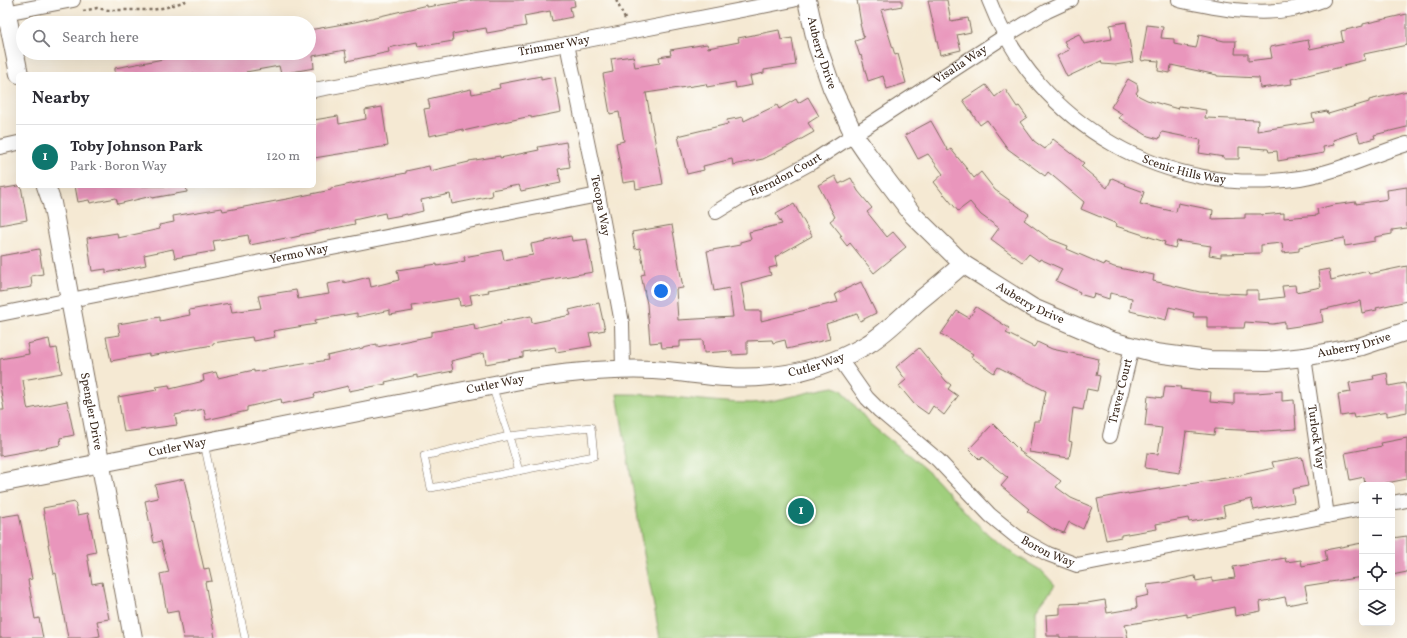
<!DOCTYPE html>
<meta charset="utf-8">
<style>
:root{--surface:#fff;--page:#f7f7f7;--text:#2b2b33;--muted:#7c7c81;--line:#e1e1e2;--accent:#0f766e}
body{margin:0;font-family:Vollkorn,serif;background:var(--page);color:var(--text)}
.controls{position:absolute;right:12px;bottom:12px;display:grid;overflow:hidden;border-radius:6px;box-shadow:0 4px 16px #0002}
.controls button{width:36px;height:36px;display:grid;place-items:center;padding:0;border:0;border-bottom:1px solid var(--line);background:var(--surface);color:var(--text);font:20px sans-serif}
.you{position:absolute;left:661px;top:291px;width:14px;height:14px;margin:-10px;border:3px solid #fff;border-radius:50%;background:#1a73e8;box-shadow:0 0 0 6px #1a73e833}
.badge{display:grid;place-items:center;width:26px;height:26px;border-radius:50%;background:var(--accent);color:#fff;font-size:13px;font-weight:700}
.pin{position:absolute;translate:-50% -50%;border:2px solid #fff;box-shadow:0 1px 4px #0006}
.list{margin:0;padding:0;list-style:none}
h2{display:flex;justify-content:space-between;align-items:center;height:52px;margin:0;padding:0 16px;font-size:17px}
h2 small{font-size:13px;font-weight:400;color:var(--muted)}
.list li{display:grid;grid-template-columns:26px 1fr auto;gap:12px;align-items:center;box-sizing:border-box;height:64px;padding:0 16px;border-top:1px solid var(--line)}
.list b{display:block;font-size:15px;white-space:nowrap}
.list p{margin:0;font-size:13px;white-space:nowrap;color:var(--muted)}
.list em{font-size:13px;font-style:normal;color:var(--muted)}
.icon{flex:none;width:22px;height:22px;fill:none;stroke:currentColor;stroke-width:2;stroke-linecap:round;stroke-linejoin:round}
.map{position:relative;flex:none;width:1407px;height:638px;overflow:hidden}
.search{position:absolute;background:var(--surface);box-shadow:0 4px 16px #0002;left:16px;top:16px;width:300px;height:44px;display:flex;align-items:center;gap:10px;box-sizing:border-box;padding:0 14px;border-radius:22px;color:var(--muted);font-size:15px}
.panel{position:absolute;background:var(--surface);box-shadow:0 4px 16px #0002;left:16px;top:72px;width:300px;height:116px;border-radius:6px}
.map>svg:first-child{display:block}
.green{fill:#a0cf7d;stroke:#6e7c4e}
.building{fill:#e996bc}
.lines{fill:none;stroke-linecap:round;stroke-linejoin:round}
.service-casing{stroke:#7c6d5d;stroke-width:8}
.minor-casing{stroke:#7c6d5d;stroke-width:16}
.tertiary-casing{stroke:#7c6d5d;stroke-width:20}
.path{stroke:#7c6d5d;stroke-width:2.5;stroke-dasharray:3 3;stroke-linecap:butt}
.service{stroke:#fff;stroke-width:7}
.minor{stroke:#fff;stroke-width:14}
.tertiary{stroke:#fff;stroke-width:18}
.labels{text-anchor:middle;dominant-baseline:central;stroke-width:4;stroke-linejoin:round;paint-order:stroke}
.street-label{font-size:12px;fill:#3b2a1e;stroke:#fdfcf7}
</style>
<div class="map">
<svg width="1407" height="638" viewBox="0 0 1407 638">
<rect width="100%" height="100%" fill="#fdfcf7"/>
<filter id="ink" filterUnits="userSpaceOnUse"><feTurbulence type="fractalNoise" baseFrequency=".025" numOctaves="2"/><feDisplacementMap in="SourceGraphic" scale="8" xChannelSelector="R" yChannelSelector="G"/><feConvolveMatrix kernelMatrix="1 2 1 2 8 2 1 2 1" color-interpolation-filters="sRGB"/></filter>
<filter id="wash" filterUnits="userSpaceOnUse"><feTurbulence type="fractalNoise" baseFrequency=".012" numOctaves="4" result="noise"/><feDisplacementMap in="SourceGraphic" scale="16" xChannelSelector="R" yChannelSelector="G"/><feGaussianBlur stdDeviation="0.9" result="paint"/><feColorMatrix in="noise" values="0 0 0 0 0 0 0 0 0 0 0 0 0 0 0 0 0 1.4 0 .05"/><feComposite in="paint" operator="in"/></filter>
<g filter="url(#wash)">
<rect width="100%" height="100%" fill="#f5e9d3"/>
<path class="green" d="M834,387L842,390L871,425L910,456L935,478L970,517L990,536L1012,553L1042,571L1055,585L1036,610V638H660L644,554L617,394C662,393 706,403 751,403C781,402 806,391 834,387Z"/>
<g id="blocks">
<g class="building">
<path d="M472,0H574L575,6L570,7L572,17L552,21L550,11L524,16L526,26L487,33L486,28L452,34L453,41L418,47L417,42L388,48L389,52L347,61L345,50L313,56L314,68L281,74L279,66L246,72L247,74H115V68L158,60L186,53H309V30L355,22L427,5V7Z"/>
<path d="M857,0H902V6L881,10L895,55L898,54L906,83L887,89L883,76L868,81L861,55L860,56L855,41L864,38L860,24H861Z"/>
<path d="M928,0H947L951,21L968,18L971,32L957,35L961,50L940,55Z"/>
<path d="M1407,14V45L1364,54L1365,60L1344,65L1345,66L1291,79L1292,84L1260,88L1259,78L1217,76V75L1171,65L1170,73L1158,71L1159,61L1146,60L1142,61L1141,59L1142,56L1147,25L1163,27L1161,38L1174,39V44L1196,48L1199,35L1224,41H1236L1235,54H1248V61L1272,58L1270,47L1308,40L1310,49L1343,42L1341,31L1363,26V24Z"/>
<path d="M1126,22L1133,62L1115,65L1102,64L1101,61L1067,77L1057,56L1069,50L1064,41L1079,34L1084,44L1112,39L1110,25Z"/>
<path d="M779,30L781,40L792,38L796,65L764,70V73L750,76L752,85L736,88L735,82L707,87L706,84L646,93L663,184L636,189L635,181L623,183L616,143L624,141L619,112L610,114L603,74L613,72L611,59L633,56L635,67L660,63L659,57L671,55L670,50L707,44L708,48L739,42L738,38Z"/>
<path d="M541,76V80L555,77L561,112L531,118V116L463,131V129L429,136L424,109L430,108L428,99L471,89L472,94L500,88L499,84Z"/>
<path d="M1128,79L1137,84L1138,90L1136,93L1139,96L1147,100L1178,109L1179,106L1206,110L1205,118L1258,120L1257,131L1314,122L1312,114L1327,111L1328,114L1369,102V100L1407,91V127L1374,135L1375,138L1360,142L1357,132L1333,140L1334,145L1323,147L1324,153L1306,156L1278,161L1277,151L1269,152L1268,149L1239,147V159H1224V157L1199,153L1201,140L1162,132L1159,139L1148,136L1119,118L1122,114L1111,107Z"/>
<path d="M986,85L995,97L1005,89L1017,107L1019,106L1027,117L1020,122L1034,141L1045,149L1053,139L1084,163L1081,166L1107,188L1112,178L1126,184L1125,185L1144,192L1140,204L1176,212L1178,203L1213,210L1212,219L1245,218V214H1261V215L1284,213V218L1318,215L1317,209L1333,205L1356,202V204L1388,199L1387,190L1407,187V228L1392,230V234L1375,237V241L1345,246L1344,238L1299,247V251L1283,253L1282,243L1261,245V253L1221,254V257L1209,255L1211,246L1177,241L1175,248L1164,245L1165,242L1116,226L1117,224L1081,209L1084,202L1048,172L1045,176L1008,149L987,120L980,125L963,100Z"/>
<path d="M808,97L819,116L808,123L814,132L789,146L763,159L733,165L732,159L703,166L704,170L687,174L678,136L728,124L727,120L743,117L744,121L777,105L779,109L796,99L798,103Z"/>
<path d="M382,107L388,146L314,158V120L338,116L339,124L366,119L365,110Z"/>
<path d="M931,121L948,151L951,149L974,178L981,172L995,190L1029,214L1024,220L1050,239L1068,246L1067,249L1104,265L1105,263L1114,267L1154,275L1153,281L1200,292L1246,294V290H1258V300L1284,297L1282,286L1295,285L1296,292L1321,287L1318,271L1329,269L1331,280L1368,271L1369,274L1407,266V301L1376,308L1377,310L1362,313L1360,301L1321,310L1323,322L1312,324L1285,328V322L1273,324L1245,322L1244,328H1207V317H1193L1194,313L1169,307L1166,320L1130,311L1132,298L1110,293L1109,299L1094,294L1093,298L1079,294L1080,292L1056,281L1062,269L1040,259L1039,261L1029,254L1022,262L991,239L999,228L981,215L970,202L958,211L944,194V195L934,182L943,174L928,154L918,159L905,135Z"/>
<path d="M566,142L570,167L558,169L561,183L521,191L519,185L491,190L492,196L452,204L450,194L421,200L423,211L407,215V214L386,218L385,213L354,220L355,224L300,235V236L286,239V238L250,245L248,235L213,241L215,251L175,258L173,249L144,255L146,265L106,273V269L92,271L87,238L117,233L118,238L160,229L159,225L174,222L173,216L222,208L223,211L292,198L331,190V188L406,173V171L429,166L430,171L469,162V161L500,156V158L539,150L538,147Z"/>
<path d="M835,176L839,184L851,178L858,191L872,208L867,212L887,237L893,232L906,247L874,273L850,243L847,246L840,237L842,236L830,221L835,217L818,185Z"/>
<path d="M18,186H21L27,220L0,225V189Z"/>
<path d="M75,186H186L187,192L152,198V196L118,204L116,198L90,203L89,200L78,202Z"/>
<path d="M794,204L812,236L775,257L777,266L769,268L771,275L741,283L746,311H761V321L838,302L835,294L861,282L876,313L860,321L857,314L826,324L830,339L787,349L785,340L773,343L772,340L747,341V354L732,355V351L704,353L703,340L680,341V347L662,348L661,342L650,343L647,304L641,275L645,274L640,248L635,249L632,232L672,225L683,288L676,289L678,320L733,317L729,288L714,291L707,251L740,245V242L751,239L749,232L782,224L776,214Z"/>
<path d="M571,236L572,241L587,239L593,272L488,290L489,292L470,295L472,304L460,306L459,298L412,306L413,311L390,315V310L357,317V313L315,320L316,324L273,331L275,337L253,341L252,337L213,343V345L183,350L149,356V354L111,361L106,337L120,335L118,324L160,317V321L190,315L189,310L230,303L232,312L261,308L258,296L296,290L298,299L329,294L327,284L344,281V283L369,277L371,287L399,280L397,270L437,264V266L465,261L464,257L502,250L504,260L533,255L531,244Z"/>
<path d="M39,249L43,274L31,276L32,287L0,292V256Z"/>
<path d="M599,303L605,330L589,333L592,346L556,352L555,347L523,352V357L486,364L484,353L451,361L453,371L417,378V375L385,382L386,384L349,391L348,386L314,394L315,397L282,404L281,399L247,407V411L206,420L204,409L175,415L177,425L124,432L118,397L157,390L156,387L169,385L170,389L204,381L203,375L216,372L218,378L254,370V372L328,360L327,356L363,348V347L377,344V347L431,336V332L474,324L475,330L501,324L500,322L531,316L532,323L571,315L569,310Z"/>
<path d="M976,307L1009,328L1006,333L1034,347L1037,342L1052,349L1099,359L1096,375L1100,376L1097,391L1087,389L1083,410L1073,408L1069,441L1072,442L1069,458L1029,452L1034,421H1040L1046,391L998,367L994,373L971,357L973,354L941,334L957,311L969,318Z"/>
<path d="M49,339L51,349L57,348L62,373L23,380L27,406L28,409L67,401L74,435L60,438L61,445L0,456V410H4L0,385V359L29,354L27,344Z"/>
<path d="M919,348L946,381L951,385L948,389L958,396L944,415L933,406L928,414L914,404L899,386L906,380L896,367Z"/>
<path d="M1387,373L1389,386L1405,383L1407,393V412L1387,416V412L1354,418L1353,414L1341,416L1338,394L1351,392L1349,383L1374,379L1373,376Z"/>
<path d="M1165,386L1181,387L1180,389L1211,392L1210,402L1234,404V393H1256L1282,391V401L1294,400L1296,429L1265,431L1215,429L1214,435L1186,432L1180,473L1145,468L1147,453L1158,454L1162,428L1145,426L1148,396L1163,398Z"/>
<path d="M993,424L1020,451L1018,450L1061,481L1056,487L1071,498L1092,507L1083,529L1069,522L1064,533L1053,529L1027,511L1029,509L1001,486L1008,478L982,457L980,460L969,449Z"/>
<path d="M1407,438V479L1376,485H1365L1364,477L1350,480L1345,453L1382,446L1381,443Z"/>
<path d="M1302,457L1308,486L1292,489L1294,502L1254,510L1251,499L1223,506L1225,516L1189,522L1188,518L1156,524L1157,529L1121,535V537L1106,540L1097,499L1128,493V494L1232,477L1274,468L1272,462Z"/>
<path d="M184,479L204,569L209,568L212,581L205,582L215,638H183L178,611L167,613L160,574L169,572L161,541L154,543L145,501L158,498L155,485Z"/>
<path d="M75,502L78,515L88,513L96,552L87,554L92,584L102,582L109,619L97,621L100,636L89,638H68L56,573L54,574L48,544H49L43,508Z"/>
<path d="M19,514L32,579L28,580L35,619L39,618L43,638H0V517Z"/>
<path d="M1407,536V572L1392,575V538Z"/>
<path d="M1362,543V577L1305,586L1308,601L1287,605L1285,597L1260,602L1261,611L1235,616L1234,607L1187,617V614L1125,625L1128,638H1060V636H1047L1046,615L1060,614V604L1087,603L1105,600L1107,613L1137,608L1136,598L1149,595L1147,585L1163,583L1195,576L1196,581L1212,578V581L1235,578L1233,567L1285,558L1286,562L1301,560L1302,566L1327,561L1325,550Z"/>
</g>
</g>
</g>
<g filter="url(#ink)">
<use href="#blocks" fill-opacity="0" stroke="#7c6d5d" stroke-width="1"/>
<g class="lines">
<g class="service-casing">
<g id="service">
<path d="M492,386L509,436L519,471"/>
<path d="M591,427L594,456L431,488L424,456L509,436Z"/>
<path d="M204,443L245,638"/>
</g>
</g>
<g class="minor-casing">
<g id="minor">
<path id="s1" d="M989,0C1037,126 1168,199 1300,178C1338,172 1371,155 1407,144"/>
<path d="M1179,0C1217,8 1254,16 1293,9C1303,7 1313,3 1323,0"/>
<path d="M0,14L73,0"/>
<path id="s2" d="M567,44L598,195L622,323L623,369"/>
<path id="s3" d="M314,90L567,44L793,0"/>
<path d="M0,147L18,143"/>
<path id="s4" d="M716,212L739,198L770,185L812,162L1005,36L1047,11L1071,0"/>
<path id="s5" d="M0,314L598,195"/>
<path id="s6" d="M1304,357L1327,516"/>
<path id="s7" d="M839,358L867,398L880,411L938,460L990,515L1017,537L1048,554L1077,565L1362,509"/>
<path id="s8" d="M1110,436L1132,347"/>
<path d="M1392,503L1407,500"/>
</g>
</g>
<g class="tertiary-casing">
<g id="tertiary">
<path d="M4,0L19,74"/>
<path id="s9" d="M807,0L817,45L832,88L854,135L867,154L913,215L963,264L1033,308L1111,341L1156,353L1209,360L1267,361L1304,357L1362,346L1407,331"/>
<path id="s10" d="M46,186L52,203L133,638"/>
<path id="s11" d="M0,483L520,380C564,373 608,368 653,370C678,371 703,376 728,377C777,380 826,369 868,344C887,332 902,316 919,301C934,289 948,277 963,264"/>
</g>
</g>
<g class="path">
<path d="M616,0L625,19"/>
<path d="M83,11L97,8L108,10H152L167,7L189,0"/>
</g>
<use href="#service" class="service"/>
<use href="#minor" class="minor"/>
<use href="#tertiary" class="tertiary"/>
</g>
</g>
<g class="labels">
<g class="street-label">
<text stroke="none"><textPath href="#s3" startOffset="244">Trimmer Way</textPath></text>
<text stroke="none"><textPath href="#s9" startOffset="55">Auberry Drive</textPath></text>
<text stroke="none"><textPath href="#s4" startOffset="286">Visalia Way</textPath></text>
<text stroke="none"><textPath href="#s1" startOffset="270">Scenic Hills Way</textPath></text>
<text stroke="none"><textPath href="#s4" startOffset="79">Herndon Court</textPath></text>
<text stroke="none"><textPath href="#s2" startOffset="165">Tecopa Way</textPath></text>
<text stroke="none"><textPath href="#s5" startOffset="305">Yermo Way</textPath></text>
<text stroke="none"><textPath href="#s9" startOffset="391">Auberry Drive</textPath></text>
<text stroke="none"><textPath href="#s9" startOffset="727">Auberry Drive</textPath></text>
<text stroke="none"><textPath href="#s11" startOffset="829">Cutler Way</textPath></text>
<text stroke="none"><textPath href="#s11" startOffset="505">Cutler Way</textPath></text>
<text stroke="none"><textPath href="#s8" startOffset="46">Traver Court</textPath></text>
<text stroke="none"><textPath href="#s10" startOffset="230">Spengler Drive</textPath></text>
<text stroke="none"><textPath href="#s6" startOffset="81">Turlock Way</textPath></text>
<text stroke="none"><textPath href="#s11" startOffset="181">Cutler Way</textPath></text>
<text stroke="none"><textPath href="#s7" startOffset="288">Boron Way</textPath></text>
</g>
</g>
</svg>
<div class="controls">
<button>+</button>
<button>−</button>
<button><svg class="icon" aria-label="locate" viewBox="0 0 24 24"><circle cx="12" cy="12" r="6"/><path d="M12 2v4M12 18v4M2 12h4M18 12h4"/></svg></button>
<button><svg class="icon" aria-label="layers" viewBox="0 0 24 24"><path d="M12 4l9 5-9 5-9-5zM3 14l9 5 9-5"/></svg></button>
</div>
<div class="you"></div>
<div class="pin badge" style="left:801px;top:511px">1</div>
<div class="search"><svg class="icon" aria-label="search" viewBox="0 0 24 24"><circle cx="10" cy="10" r="6"/><path d="M15 15l6 6"/></svg>Search here</div>
<section class="panel">
<h2>Nearby<small></small></h2>
<ul class="list">
<li><span class="badge">1</span><div><b>Toby Johnson Park</b><p>Park · Boron Way</p></div><em>120 m</em></li>
</ul>
</section>
</div>
